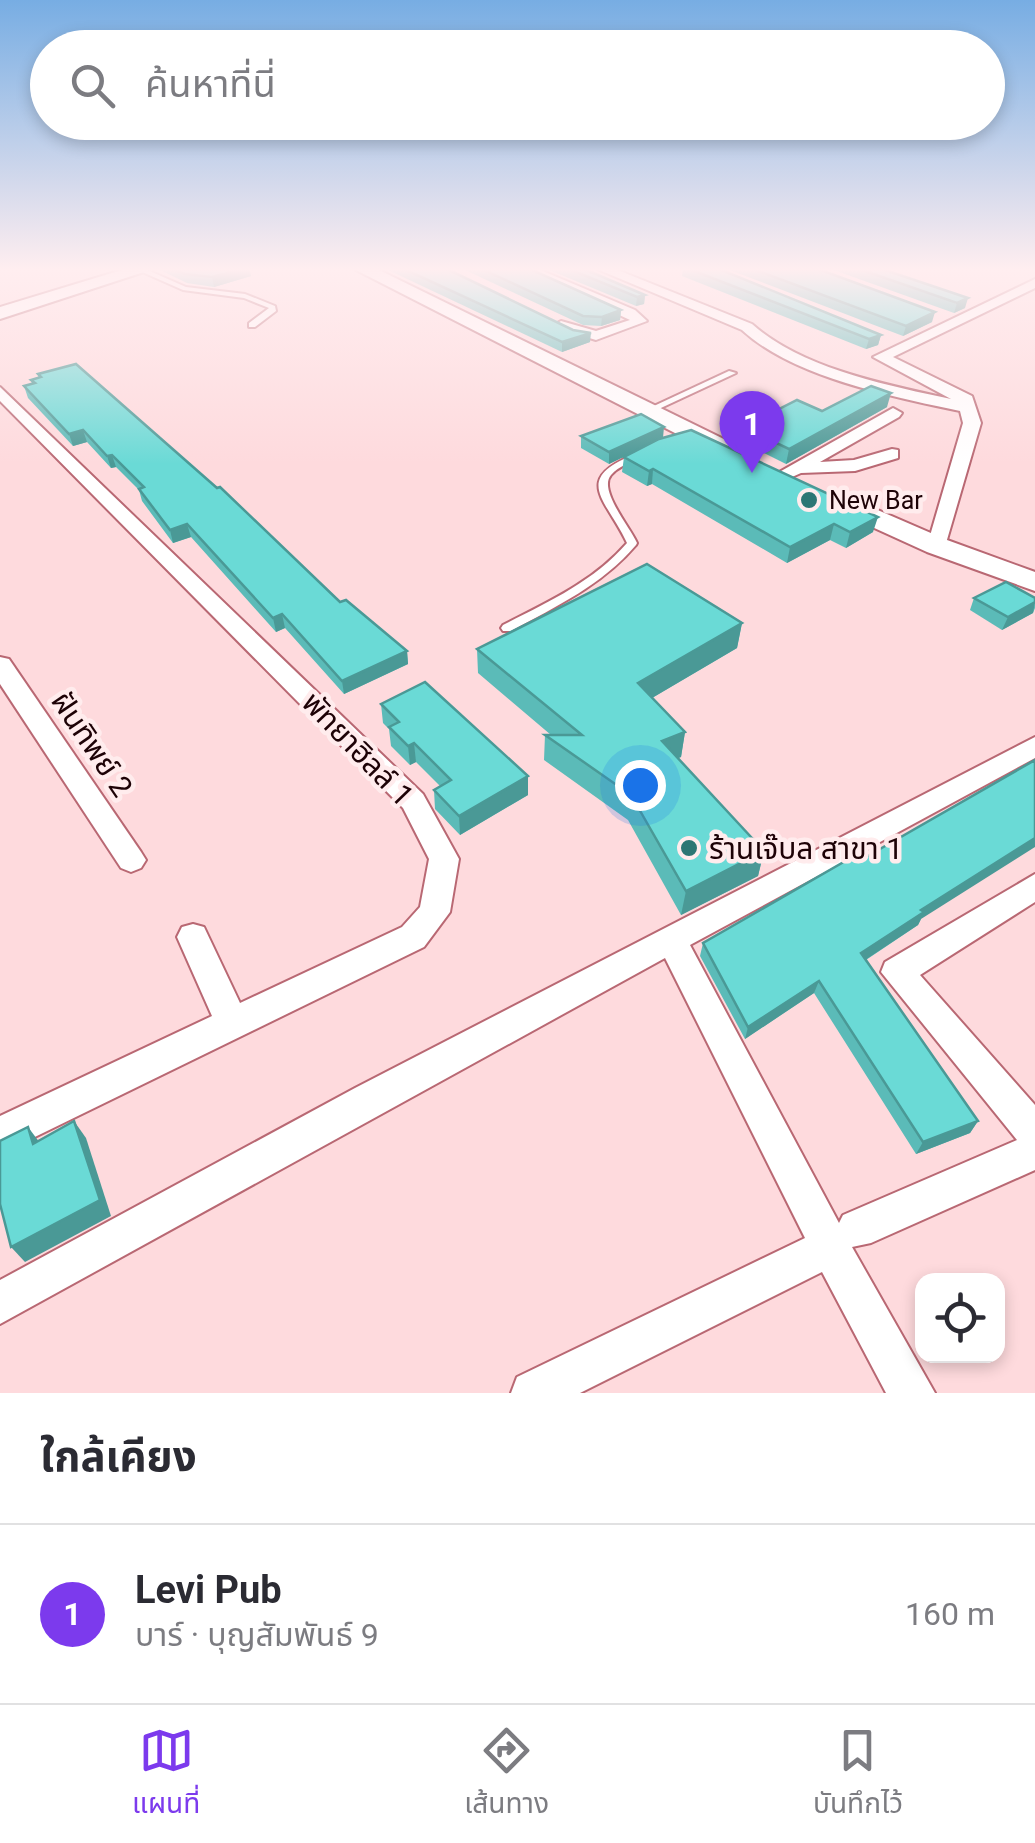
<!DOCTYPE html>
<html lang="th">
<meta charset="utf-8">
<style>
:root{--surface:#fff;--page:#f7f7f7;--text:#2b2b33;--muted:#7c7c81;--line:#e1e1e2;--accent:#7c3aed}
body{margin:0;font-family:Roboto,"Noto Sans Thai",sans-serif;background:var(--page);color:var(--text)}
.controls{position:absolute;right:30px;bottom:30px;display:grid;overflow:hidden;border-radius:20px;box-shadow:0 5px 15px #0003}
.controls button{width:90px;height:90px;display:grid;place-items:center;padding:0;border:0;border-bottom:2px solid var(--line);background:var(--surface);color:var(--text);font:50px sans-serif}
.you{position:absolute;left:640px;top:785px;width:35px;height:35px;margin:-25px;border:8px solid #fff;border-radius:50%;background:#1a73e8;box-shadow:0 0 0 15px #1a73e833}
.badge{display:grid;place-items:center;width:65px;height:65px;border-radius:50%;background:var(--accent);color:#fff;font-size:32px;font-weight:700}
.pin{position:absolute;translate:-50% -82px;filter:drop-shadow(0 2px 5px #0008)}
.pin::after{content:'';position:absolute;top:52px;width:35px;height:30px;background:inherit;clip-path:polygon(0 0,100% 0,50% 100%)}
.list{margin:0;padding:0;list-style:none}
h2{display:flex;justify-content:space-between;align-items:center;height:130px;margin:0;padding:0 40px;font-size:42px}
h2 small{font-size:32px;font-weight:400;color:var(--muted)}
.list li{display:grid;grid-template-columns:65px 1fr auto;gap:30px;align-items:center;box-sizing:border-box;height:180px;padding:0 40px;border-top:2px solid var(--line)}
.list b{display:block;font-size:38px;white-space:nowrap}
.list p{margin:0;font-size:32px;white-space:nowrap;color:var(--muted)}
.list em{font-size:32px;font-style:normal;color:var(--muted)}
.icon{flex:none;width:55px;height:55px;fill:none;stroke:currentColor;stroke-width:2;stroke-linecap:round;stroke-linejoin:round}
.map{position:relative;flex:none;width:1035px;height:1393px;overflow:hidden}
.search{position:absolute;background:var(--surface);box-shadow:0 5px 15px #0003;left:30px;right:30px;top:30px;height:110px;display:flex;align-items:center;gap:25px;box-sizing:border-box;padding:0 35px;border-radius:55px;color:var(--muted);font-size:38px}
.sheet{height:310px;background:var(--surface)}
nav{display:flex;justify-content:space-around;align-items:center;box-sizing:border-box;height:140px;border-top:2px solid var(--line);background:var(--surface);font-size:28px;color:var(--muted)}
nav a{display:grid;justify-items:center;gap:5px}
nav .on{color:var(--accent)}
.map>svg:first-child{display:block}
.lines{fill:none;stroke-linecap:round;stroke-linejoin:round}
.lane-casing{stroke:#b96873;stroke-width:4}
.street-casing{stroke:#b96873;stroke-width:4}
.secondary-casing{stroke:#b96873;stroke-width:4}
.lane{fill:#fff;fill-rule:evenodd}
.street{fill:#fff;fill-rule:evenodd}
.secondary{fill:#fff;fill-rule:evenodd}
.wall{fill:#5bbbb8}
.shaded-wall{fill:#4a9996}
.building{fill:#6adad6;stroke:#4a9996;stroke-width:2.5}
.poi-dot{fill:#2c7674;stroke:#ffeced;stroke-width:4}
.labels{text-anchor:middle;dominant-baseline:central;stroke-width:9;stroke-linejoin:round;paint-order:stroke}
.far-poi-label{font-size:25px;fill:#1d0206;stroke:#ffeced;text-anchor:start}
.street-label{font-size:30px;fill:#1d0206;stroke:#ffeced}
.poi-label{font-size:30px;fill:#1d0206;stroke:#ffeced;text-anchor:start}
</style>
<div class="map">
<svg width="1035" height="1393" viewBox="0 0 1035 1393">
<rect width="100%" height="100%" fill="#fedadd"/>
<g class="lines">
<g class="lane-casing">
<g id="lane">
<path d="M140,269H145L186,287L245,294L275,306L276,311L255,327H249V323L269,308L244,298L183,290L140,271Z"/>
<path d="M729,371L736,373L648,414L641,412Z"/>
<path d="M638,453L641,454V458C631,462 619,466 611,475C598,490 630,527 637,543L636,545C602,585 557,606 511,631H503L501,628L503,625C548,602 593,582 627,543C606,498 570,479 638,453Z"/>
</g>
</g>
<g class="street-casing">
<g id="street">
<path d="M521,269H538L635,310L647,321L596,340L556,328L554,325L561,321L596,331L630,320Z"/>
<path d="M597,269H615L752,324C803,369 887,385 951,399L873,357L1035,279V288L893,357L972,396L981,423L944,550L937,552L927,546L963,423L960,411C893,397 793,377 742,330Z"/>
<path d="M0,387L423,794L459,859L450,912L424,947L0,1154V1116L212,1016L177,937L182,927L193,924L204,927L240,1003L402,927L420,907L429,859L403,808L0,401Z"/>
<path d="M893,408L902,413L899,417L820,462L854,460L892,449L898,450V458L855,471L801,473L783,481L774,475Z"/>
<path d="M0,657L9,659L141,852L146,860L141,868L131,872L121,868L0,684Z"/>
<path d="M1035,737V758L690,945L839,1223L843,1215L1017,1140L881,972L885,962L1035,874V902L920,975L1035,1105V1170L871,1243L852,1247L935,1393H886L822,1272L580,1393H511L517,1377L805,1238L665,958L0,1324V1280L355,1088Z"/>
</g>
</g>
<g class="secondary-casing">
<g id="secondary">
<path d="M125,269H153L0,319V307Z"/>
<path d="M354,269H377L738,446L742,451L729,459L720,456Z"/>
<path d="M836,492L947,540L1035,572V591L927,552L826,506L822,500Z"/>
</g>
</g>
<use href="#lane" class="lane"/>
<use href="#street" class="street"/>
<use href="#secondary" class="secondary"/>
</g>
<g class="wall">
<path d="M158,269H249L251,276L214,287L187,283Z"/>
<path d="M386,269H447L590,342L562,352Z"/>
<path d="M463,269H530L621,310L620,320L601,326L583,325Z"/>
<path d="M547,269H584L645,295L644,304L636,306Z"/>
<path d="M683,269H719L881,335L878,345L866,349L682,276Z"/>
<path d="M727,269H818L932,322L903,336Z"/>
<path d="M831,269H882L965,308L954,313Z"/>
<path d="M38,374L340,602L407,651L408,664L344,694L285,628L276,632L191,537L173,543L142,501L139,490L116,467L111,468L87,442L73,446L28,398L24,386L32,384L31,380L39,378Z"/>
<path d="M887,407L786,464L732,437L734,423L769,414Z"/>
<path d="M581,436L663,438L873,532L846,548L830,540L787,563L652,484L647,486L622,472L624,457L625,456L609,464L581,448Z"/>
<path d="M974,598H1035V608L1033,613L1002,630L970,610Z"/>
<path d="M742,623L737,648L652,698L685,732L681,757L678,758L764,851L758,876L681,915L628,820L544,760L545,735H551L478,673L477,649Z"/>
<path d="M381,704L528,795L460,835L435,809L434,790L440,786L416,762L410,765L391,746L389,729L383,723Z"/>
<path d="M921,919L918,925L866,960L978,1121L970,1133L916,1154L814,993L745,1039L700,956L703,943Z"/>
</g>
<g class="shaded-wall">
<path d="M243,269H249L251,276L214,287L212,277Z"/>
<path d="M645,295L644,304L636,306L637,297Z"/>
<path d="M968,298L965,308L954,313L957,303Z"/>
<path d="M621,310L620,320L601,326L602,317Z"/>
<path d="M935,312L932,322L903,336L906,326Z"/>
<path d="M591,333L590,342L562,352V342Z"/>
<path d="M881,335L878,345L866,349L869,339Z"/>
<path d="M891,393L887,407L786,464L789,449Z"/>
<path d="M664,427L663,438L609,464V452Z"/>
<path d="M83,430L87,442L73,446L69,434Z"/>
<path d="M112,455L116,467L111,468L107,456Z"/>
<path d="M653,469L652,484L647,486L649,471Z"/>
<path d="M878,517L873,532L846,548L850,532Z"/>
<path d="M187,524L191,537L173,543L170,530Z"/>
<path d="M834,524L830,540L787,563L790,547Z"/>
<path d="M1035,602L1033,613L1002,630L1008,617Z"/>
<path d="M282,614L285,628L276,632L273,618Z"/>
<path d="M742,623L737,648L635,708L638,683Z"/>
<path d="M407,651L408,664L344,694L342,681Z"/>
<path d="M685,732L681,757L659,766L662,741Z"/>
<path d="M414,743L416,762L410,765L408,746Z"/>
<path d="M528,776V795L460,835L459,816Z"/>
<path d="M1035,838V847L921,919L918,925L856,966L861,953L921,910Z"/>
<path d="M764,851L758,876L681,915L686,891Z"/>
<path d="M819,981L814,993L745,1039L748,1027Z"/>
<path d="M74,1121L86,1138L111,1216L25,1262L11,1247Z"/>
<path d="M978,1121L970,1133L916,1154L923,1142Z"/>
<path d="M28,1127L40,1143L33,1144Z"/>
</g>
<g class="building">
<path d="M174,269H243L212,277L185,274Z"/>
<path d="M404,269H447L573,330L591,333L562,342Z"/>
<path d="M482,269H530L621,310L602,317L583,316Z"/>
<path d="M569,269H584L645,295L637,297Z"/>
<path d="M689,269H719L881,335L869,339Z"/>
<path d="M753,269H818L935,312L906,326Z"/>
<path d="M859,269H882L968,298L957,303Z"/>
<path d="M76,364L217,488L220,487L340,602L346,600L407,651L342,681L282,614L273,618L187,524L170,530L139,489L144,487L112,455L107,456L83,430L69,434L24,386L35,383L31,380L41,377L38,374Z"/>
<path d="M871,386L891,393L789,449L734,423L760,410L769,414L797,400L822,411Z"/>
<path d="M641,414L664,427L609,452L581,436Z"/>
<path d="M691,430L878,517L850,532L834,524L790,547L653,469L649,471L624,457L659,439Z"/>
<path d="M647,564L742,623L638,683L685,732L662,741L764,851L686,891L631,795L545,735H582L477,649Z"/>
<path d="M1006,582L1035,598V602L1008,617L974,598Z"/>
<path d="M425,682L528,776L459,816L434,790L451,780L414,743L408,746L389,727L399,722L381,704Z"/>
<path d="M1035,760V838L921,910L924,912L861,953L978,1121L923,1142L819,981L748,1027L703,943L861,852L866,857Z"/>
<path d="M74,1121L100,1200L11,1247L0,1204V1141L28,1127L33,1144Z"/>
</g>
<linearGradient id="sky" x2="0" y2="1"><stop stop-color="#77ade3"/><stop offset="0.58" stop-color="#ffeef0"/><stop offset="1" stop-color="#ffeef0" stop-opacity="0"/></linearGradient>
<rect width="1035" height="464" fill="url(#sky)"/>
<g class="poi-dot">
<circle cx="809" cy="500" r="10"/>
<circle cx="689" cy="848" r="10"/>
</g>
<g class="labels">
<g class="far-poi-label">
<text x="829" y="500">New Bar</text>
</g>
<g class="street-label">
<text transform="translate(92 744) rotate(56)">ฝันทิพย์ 2</text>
<text transform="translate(358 749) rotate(46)">พัทยาฮิลล์ 1</text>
</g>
<g class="poi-label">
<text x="709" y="848">ร้านเจ๊บล สาขา 1</text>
</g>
</g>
</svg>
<div class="controls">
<button><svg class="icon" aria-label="locate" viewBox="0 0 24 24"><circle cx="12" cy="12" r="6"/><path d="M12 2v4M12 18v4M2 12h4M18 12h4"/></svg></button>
</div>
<div class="you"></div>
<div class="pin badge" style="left:752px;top:473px">1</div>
<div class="search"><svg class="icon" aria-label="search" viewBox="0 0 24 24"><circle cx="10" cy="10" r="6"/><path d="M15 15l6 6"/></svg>ค้นหาที่นี่</div>
</div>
<section class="sheet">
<h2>ใกล้เคียง<small></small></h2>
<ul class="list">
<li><span class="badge">1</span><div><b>Levi Pub</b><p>บาร์ · บุญสัมพันธ์ 9</p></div><em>160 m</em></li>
</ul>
</section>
<nav>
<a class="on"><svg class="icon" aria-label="map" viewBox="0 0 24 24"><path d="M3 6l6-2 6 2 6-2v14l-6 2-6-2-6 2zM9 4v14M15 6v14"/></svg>แผนที่</a>
<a><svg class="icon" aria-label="directions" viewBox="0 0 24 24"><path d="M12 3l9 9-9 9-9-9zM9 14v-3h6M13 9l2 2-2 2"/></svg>เส้นทาง</a>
<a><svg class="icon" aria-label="saved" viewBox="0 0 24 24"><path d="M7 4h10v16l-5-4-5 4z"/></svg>บันทึกไว้</a>
</nav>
